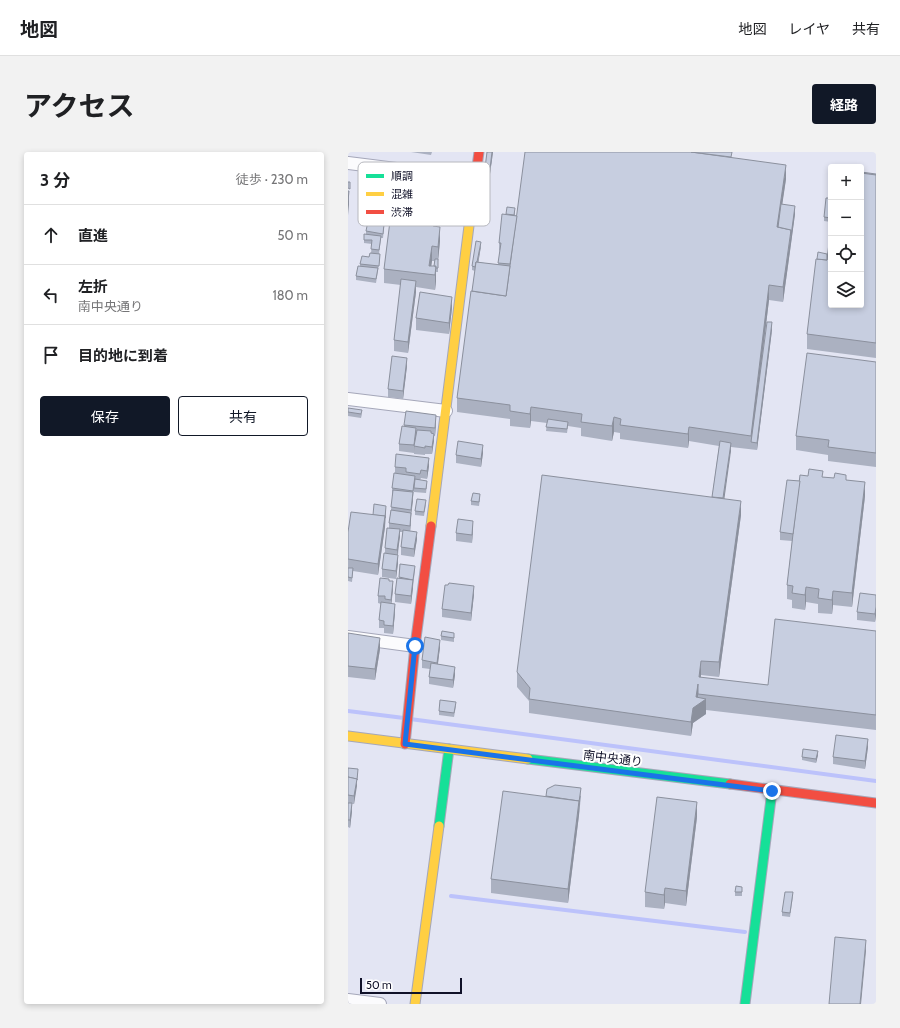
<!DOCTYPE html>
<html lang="ja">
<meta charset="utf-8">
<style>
:root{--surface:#fff;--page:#f2f2f2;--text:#202124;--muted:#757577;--line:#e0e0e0;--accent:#111827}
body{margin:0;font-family:Cabin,"Noto Sans JP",sans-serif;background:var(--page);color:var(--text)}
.controls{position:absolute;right:12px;top:12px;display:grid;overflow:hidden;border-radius:4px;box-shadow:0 2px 6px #0003}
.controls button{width:36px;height:36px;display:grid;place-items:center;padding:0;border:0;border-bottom:1px solid var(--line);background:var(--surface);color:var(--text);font:20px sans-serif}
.scale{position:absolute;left:12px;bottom:10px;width:102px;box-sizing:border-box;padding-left:4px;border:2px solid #101128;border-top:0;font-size:11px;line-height:14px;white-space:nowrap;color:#101128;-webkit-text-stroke:3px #fff;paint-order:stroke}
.stop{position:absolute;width:12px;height:12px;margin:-9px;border:3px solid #1a73e8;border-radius:50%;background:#fff}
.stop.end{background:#1a73e8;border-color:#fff;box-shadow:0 1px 4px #0008}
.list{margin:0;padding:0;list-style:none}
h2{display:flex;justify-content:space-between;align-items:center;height:52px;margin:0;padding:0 16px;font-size:17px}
h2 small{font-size:13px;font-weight:400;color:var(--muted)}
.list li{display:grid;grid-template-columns:26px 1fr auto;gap:12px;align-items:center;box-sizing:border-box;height:60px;padding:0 16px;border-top:1px solid var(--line)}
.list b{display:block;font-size:15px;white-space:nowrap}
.list p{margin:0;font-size:13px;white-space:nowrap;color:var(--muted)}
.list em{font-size:13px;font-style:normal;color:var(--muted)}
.actions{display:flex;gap:8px;padding:12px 16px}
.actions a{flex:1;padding:9px 0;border:1px solid var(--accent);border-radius:4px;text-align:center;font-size:14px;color:var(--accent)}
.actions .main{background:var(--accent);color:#fff}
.icon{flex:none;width:22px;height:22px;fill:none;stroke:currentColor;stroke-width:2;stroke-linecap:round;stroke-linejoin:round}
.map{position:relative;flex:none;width:528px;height:852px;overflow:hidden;border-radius:4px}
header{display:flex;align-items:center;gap:24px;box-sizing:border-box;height:56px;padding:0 20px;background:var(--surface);border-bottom:1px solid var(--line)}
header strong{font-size:19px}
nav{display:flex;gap:22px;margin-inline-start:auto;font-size:14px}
.intro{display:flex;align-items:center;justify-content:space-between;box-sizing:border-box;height:96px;padding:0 24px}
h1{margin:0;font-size:28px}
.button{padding:10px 18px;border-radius:4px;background:var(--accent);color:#fff;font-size:14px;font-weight:700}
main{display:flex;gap:24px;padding:0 24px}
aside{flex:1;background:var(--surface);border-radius:4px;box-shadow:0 2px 6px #0003}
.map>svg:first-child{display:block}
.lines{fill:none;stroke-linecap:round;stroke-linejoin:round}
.stream{stroke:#bcc2fb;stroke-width:4}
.street-casing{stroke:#a5a7b9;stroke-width:14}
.fast-casing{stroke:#a5a7b9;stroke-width:11}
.slow-casing{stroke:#a5a7b9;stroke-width:11}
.jam-casing{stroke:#a5a7b9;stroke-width:11}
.street{stroke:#fbfbfd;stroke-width:12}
.fast{stroke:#16e098;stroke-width:9}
.slow{stroke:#ffcf43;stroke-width:9}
.jam{stroke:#f24e42;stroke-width:9}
.wall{fill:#abb1c1;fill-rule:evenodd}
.shaded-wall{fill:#8b909d}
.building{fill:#c7cee0;stroke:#8b909d}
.route{stroke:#1a73e8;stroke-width:5}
.labels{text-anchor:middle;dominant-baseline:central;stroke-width:4;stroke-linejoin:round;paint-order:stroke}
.street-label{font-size:12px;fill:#101128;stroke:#fff}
.key{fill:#fff;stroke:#b7b8be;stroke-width:1}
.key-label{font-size:11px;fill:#101128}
</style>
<header>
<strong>地図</strong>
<nav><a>地図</a><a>レイヤ</a><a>共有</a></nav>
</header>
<div class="intro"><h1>アクセス</h1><a class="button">経路</a></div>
<main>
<aside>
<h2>3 分<small>徒歩 · 230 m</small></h2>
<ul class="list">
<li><svg class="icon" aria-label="ahead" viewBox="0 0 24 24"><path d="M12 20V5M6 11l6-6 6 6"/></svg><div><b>直進</b></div><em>50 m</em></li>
<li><svg class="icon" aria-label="left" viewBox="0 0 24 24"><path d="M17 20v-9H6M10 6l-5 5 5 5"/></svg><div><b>左折</b><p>南中央通り</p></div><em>180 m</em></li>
<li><svg class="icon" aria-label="arrive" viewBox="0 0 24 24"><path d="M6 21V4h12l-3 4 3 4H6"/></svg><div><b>目的地に到着</b></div></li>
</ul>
<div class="actions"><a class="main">保存</a><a>共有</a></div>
</aside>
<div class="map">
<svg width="528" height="852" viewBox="0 0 528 852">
<rect width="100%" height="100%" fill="#e3e5f3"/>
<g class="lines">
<g class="stream">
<path d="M0,559L56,566"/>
<path d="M62,567L528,629"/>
<path d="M103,744L397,780"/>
</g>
<g class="street-casing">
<g id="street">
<path d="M0,11L128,27"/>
<path d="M0,247L98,259"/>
<path d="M0,485L67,494"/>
<path d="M0,848L32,852"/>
</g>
</g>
<g class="fast-casing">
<g id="fast">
<path d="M180,607L382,632"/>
<path d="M91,674L101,597"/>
<path d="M397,852L424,639"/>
</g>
</g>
<g class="slow-casing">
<g id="slow">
<path d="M83,374L123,58"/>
<path d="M0,584L180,607"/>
<path d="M67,852L91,674"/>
</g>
</g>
<g class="jam-casing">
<g id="jam">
<path d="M123,58L131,0"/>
<path d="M57,592L67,494L83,374"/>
<path d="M382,632L528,651"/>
</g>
</g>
<use href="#street" class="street"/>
<use href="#fast" class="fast"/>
<use href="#slow" class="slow"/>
<use href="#jam" class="jam"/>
</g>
<g class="wall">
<path d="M63,0H84L83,3Z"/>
<path d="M145,0L141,29L136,28V24Z"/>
<path d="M384,6L438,27L434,52L447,62L435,150L421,148L412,221L424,178L409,298L383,295L376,346L393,363L371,525L353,523V526L420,533L528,479V578L358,558V562L345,571L343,584L181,561V549L169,535V520L364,345L371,294L341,289L340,296L272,287V281L266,280L264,289L233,284V276L220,274L219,281L198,279L199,271L183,269L182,276L162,274V267L109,260V246L127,119L124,118V114L133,94L130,110L150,113L152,99L151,98V91L158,62L167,60V63L169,64Z"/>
<path d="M528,22V206L459,197V182L469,107L479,102Z"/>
<path d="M44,30L42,43L40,58H38L35,86H33L31,102L32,106L28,131L8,128V124L12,114V112L21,105L23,101L24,92L16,91V88L18,82V79L26,70V66L18,65V61L24,55V51L19,50V43L20,33Z"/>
<path d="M74,39L72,57L87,74L92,89L90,107V120H88V129L87,138L68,135V140L60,201L46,199V188L53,133L36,131V117L45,53ZM84,109H86V114H83Z"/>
<path d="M483,46V70L476,69V65Z"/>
<path d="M104,156L101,182L68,178V166Z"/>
<path d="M528,210V315L480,309V303L448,298V284Z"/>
<path d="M59,214L55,247L40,245V237Z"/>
<path d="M0,256L14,262L13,266L0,264Z"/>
<path d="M88,271L87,284H86L84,302H77V303L66,302V294L68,282L66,301L51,299V292L56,273Z"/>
<path d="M135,301L133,315L108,311V303Z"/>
<path d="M81,314L79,327L73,326L72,328L79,333L78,341L66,340V338L63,361V368L62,379L69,387L66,405L53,403V395L55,380H52L50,403V411L48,427L34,425V417L37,401V396L41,376V371L45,344H44V336L47,321V315Z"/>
<path d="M475,325L498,328L517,344L504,455L485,453L484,462L470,461V452L458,450L457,458L444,456V448L439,447V433L444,389L432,388V380L452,329Z"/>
<path d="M132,346L131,354L123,353V349Z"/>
<path d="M78,352L76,364L67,363V359Z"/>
<path d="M38,358L37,375L30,423L5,419L4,430L0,429V380L25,363Z"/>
<path d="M125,377L124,391L108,389V381Z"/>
<path d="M52,412L67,418L63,452L47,450V442L51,426Z"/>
<path d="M41,429L45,437L43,452L47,460L45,482L36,481V476H31V468L33,452L30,451V444Z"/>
<path d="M126,442L123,469L94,465V457Z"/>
<path d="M528,443V463L527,470L509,468V460Z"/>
<path d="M0,481L32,497L27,528L0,525Z"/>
<path d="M93,484H106V490L93,488Z"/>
<path d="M92,495L90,512L107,523L105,536L81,532V525L82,517L74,516V508Z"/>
<path d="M108,554L106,565L91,563V559Z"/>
<path d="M520,595L517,617L485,612V605Z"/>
<path d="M470,603L468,611L454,608V605Z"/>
<path d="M0,616L10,621L6,652L0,651Z"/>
<path d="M198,644H233L231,663L220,751L143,741V727Z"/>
<path d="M0,651L4,659L2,676L0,675Z"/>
<path d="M349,665L338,754L317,751L316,757L297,755V740Z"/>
<path d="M394,739V744H387V740Z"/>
<path d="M445,744L442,765L434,764V760Z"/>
</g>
<g class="shaded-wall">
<path d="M144,0H145L141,29V25Z"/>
<path d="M438,13V27L430,82L429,75Z"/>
<path d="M44,22V30L42,43V35Z"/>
<path d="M74,31V39L71,65V57Z"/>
<path d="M42,38V46L40,58V50Z"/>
<path d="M1,39V53L0,63V49Z"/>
<path d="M447,54V62L443,92L435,150V135Z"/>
<path d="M87,58V73L85,89V74Z"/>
<path d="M92,75V89L90,110V95Z"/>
<path d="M133,90V94L129,119V115Z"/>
<path d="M84,94V109L82,123L81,114Z"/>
<path d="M88,114V129L87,138V123Z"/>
<path d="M68,129V140L60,201V190Z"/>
<path d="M421,133V148L404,290H403V298V284Z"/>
<path d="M104,145V156L101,182V171Z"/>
<path d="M424,170V178L409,298V291Z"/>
<path d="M59,206V214L55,247V239Z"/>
<path d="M183,255V269L182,276V262Z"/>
<path d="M88,263V271L87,284V276Z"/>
<path d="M266,265V280L264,289V274Z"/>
<path d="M341,275V289L340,296V282Z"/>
<path d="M68,276V284L66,301V293Z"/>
<path d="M86,282V289L84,302V295Z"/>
<path d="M383,291V299L375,357V349Z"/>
<path d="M135,293V301L133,315V307Z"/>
<path d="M81,306V314L79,327V319Z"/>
<path d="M517,330V344L504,455V441Z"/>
<path d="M65,340V348L63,365V358Z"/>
<path d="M393,349V363L371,525V510Z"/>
<path d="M38,354L37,375L30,423V412Z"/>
<path d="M63,361V368L62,381V374Z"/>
<path d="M125,369V377L124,391V383Z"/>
<path d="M52,377V385L49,405V398Z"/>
<path d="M69,380V387L66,405V397Z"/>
<path d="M50,403V411L48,427V419Z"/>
<path d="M65,428V436L63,452V444Z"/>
<path d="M45,429V437L43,456V448Z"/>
<path d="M126,434V442L123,469V461Z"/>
<path d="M458,435V450L457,458V443Z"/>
<path d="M485,439V453L484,462V448Z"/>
<path d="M47,452V460L45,482V474Z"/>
<path d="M528,455V463L527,470V462Z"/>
<path d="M32,486V497L27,528V517Z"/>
<path d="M92,488V495L89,518V511Z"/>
<path d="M353,509V523L351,540V525Z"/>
<path d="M107,515V523L105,536V528Z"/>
<path d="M350,532V550L358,547V562L345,571L343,584V570L345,556L348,545Z"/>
<path d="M520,587V595L517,617V609Z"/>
<path d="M470,599V603L468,611V607Z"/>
<path d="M9,627V634L6,652V644Z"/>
<path d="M233,636L231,663L220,751V737Z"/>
<path d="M349,650V665L338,754V739Z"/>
<path d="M4,651V659L2,676V668Z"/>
<path d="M317,736V751L316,757V743Z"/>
<path d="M518,788V799L513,852H512Z"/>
</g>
<g class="building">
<path d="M139,0H144L141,25L136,24Z"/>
<path d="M177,0H343L438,13L429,75L443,78L435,135L421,133L403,284L341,275L340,282L272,273L273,267L266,265L264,274L233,270L234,262L183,255L182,262L162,259V253L109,246L123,139L158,144Z"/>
<path d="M343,0H384L383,5Z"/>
<path d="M513,20L528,22V23L513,21Z"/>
<path d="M513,21L528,23V191L459,182L468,107L479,108L483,74V153H513Z"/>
<path d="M0,30H2V37L0,36Z"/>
<path d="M0,39H1L0,49Z"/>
<path d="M478,46H483V66L476,65Z"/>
<path d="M433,52L447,54L443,84V78L430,75Z"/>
<path d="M44,53L87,58L85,74L92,75L90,95L84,94L81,114H88L87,123L36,117Z"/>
<path d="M159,55L167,56L166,63L158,62Z"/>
<path d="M154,62L169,64L162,112L150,111L153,91H151Z"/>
<path d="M20,69L36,72L35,82L18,79Z"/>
<path d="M16,82L33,84L31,98L23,97L24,88H16Z"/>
<path d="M128,89L133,90L129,110H128L127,115L124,114Z"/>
<path d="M470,100L479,102V108L469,107Z"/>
<path d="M22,101L32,102L31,114L12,112L14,104L21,105Z"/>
<path d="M87,107H90V116H88V114H86Z"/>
<path d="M128,110L162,114L158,144L124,139Z"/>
<path d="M10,114L30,116L28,127L8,124Z"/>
<path d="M53,127L68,129L60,190L46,188Z"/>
<path d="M72,140L104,145L101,171L68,166Z"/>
<path d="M419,170H424L409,291L403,290Z"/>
<path d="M459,201L528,210V301L480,295L481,288L448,284Z"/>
<path d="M44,204L59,206L55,239L40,237Z"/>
<path d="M0,256L14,258L13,262L0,260Z"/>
<path d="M58,259L88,263L87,276L56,273Z"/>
<path d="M200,267L220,270L219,277L198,275Z"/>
<path d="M54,274L68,276L66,293L51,292Z"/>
<path d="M69,278L83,279V281L86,282L84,295L77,294V296L66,294Z"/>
<path d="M110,289L135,293L133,307L108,303Z"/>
<path d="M372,289L383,291L375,346L364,345Z"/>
<path d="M48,302L81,306L79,319L73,318L72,322L58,320V316L47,315Z"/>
<path d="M461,317L475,319L474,325L486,326L487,321L498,323V328L517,330L504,441L485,439L484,448L470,446L471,437L458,435L457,443L444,441L445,434L439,433L452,323L460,324Z"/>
<path d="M46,321L67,324L65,339L44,336Z"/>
<path d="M194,323L393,349L371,510L353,509L351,525L420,533L427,467L528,479V563L350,542V532L348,545L358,547L345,556L343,570L181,547L182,536L169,520Z"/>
<path d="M67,327L79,329L78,337L66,336Z"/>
<path d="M439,328L452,329L445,382L432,380Z"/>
<path d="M45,338L65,340L63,358L43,355Z"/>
<path d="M125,341L132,342L131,350L123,349Z"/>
<path d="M69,347L78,348L76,360L67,359Z"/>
<path d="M26,352L38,354L37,366V364L25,363Z"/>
<path d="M43,358L63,361L62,374L41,371Z"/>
<path d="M3,360L37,364L30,412L0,407V380Z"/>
<path d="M110,367L125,369L124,383L108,381Z"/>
<path d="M39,376L52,377L49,398L37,396Z"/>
<path d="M55,378L69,380L66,397L53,395Z"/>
<path d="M36,401L50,403L48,419L34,417Z"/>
<path d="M52,412L67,414L65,428L51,425Z"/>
<path d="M0,416H5L4,426L0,425Z"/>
<path d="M32,426L41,427V429H45L43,448L37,447V444H30Z"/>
<path d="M49,426L65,428L63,444L47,442Z"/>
<path d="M101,431L126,434L123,461L94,457L97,433H100Z"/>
<path d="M512,441L528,443V455L527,462L509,460Z"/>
<path d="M33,450L47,452L45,474L36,473V469L31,468Z"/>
<path d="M94,479L106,481V486L93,484Z"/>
<path d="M0,481L32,486L27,517L0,514Z"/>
<path d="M77,485L92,488L89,511L74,508Z"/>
<path d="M83,511L107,515L105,528L81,525Z"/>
<path d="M92,548L108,550L106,561L91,559Z"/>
<path d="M488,583L520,587L517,609L485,605Z"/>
<path d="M455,597L470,599L468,607L454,605Z"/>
<path d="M0,616L10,617L9,628V627L0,625Z"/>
<path d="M0,625L9,627L6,644L0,643Z"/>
<path d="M207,633L233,636L231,650V649L198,644L199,637Z"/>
<path d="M155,639L231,649L220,737L143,727Z"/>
<path d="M309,645L349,650L338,739L317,736L316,743L297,740Z"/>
<path d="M0,651H4L2,668H0Z"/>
<path d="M388,734L394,735V740H387Z"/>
<path d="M437,740H445L442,761L434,760Z"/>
<path d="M487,785L518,788L512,852H481Z"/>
</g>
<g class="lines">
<path class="route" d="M67,494L57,592L424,639"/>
</g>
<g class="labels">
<g class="street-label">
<text transform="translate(265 606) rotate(7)">南中央通り</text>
</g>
</g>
<rect x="10" y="10" width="132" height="64" rx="6" class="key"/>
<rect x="18" y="22" width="18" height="4" fill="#16e098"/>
<rect x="18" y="40" width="18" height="4" fill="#ffcf43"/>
<rect x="18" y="58" width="18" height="4" fill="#f24e42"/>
<g class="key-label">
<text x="43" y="28">順調</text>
<text x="43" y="46">混雑</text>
<text x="43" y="64">渋滞</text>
</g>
</svg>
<div class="controls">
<button>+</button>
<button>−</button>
<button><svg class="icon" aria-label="locate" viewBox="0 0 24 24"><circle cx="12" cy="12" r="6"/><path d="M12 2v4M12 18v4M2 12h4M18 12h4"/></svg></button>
<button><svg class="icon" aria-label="layers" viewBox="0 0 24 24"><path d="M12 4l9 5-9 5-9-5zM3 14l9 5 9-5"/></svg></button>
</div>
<div class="scale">50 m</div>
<div class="stop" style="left:67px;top:494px"></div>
<div class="stop end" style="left:424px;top:639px"></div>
</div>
</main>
